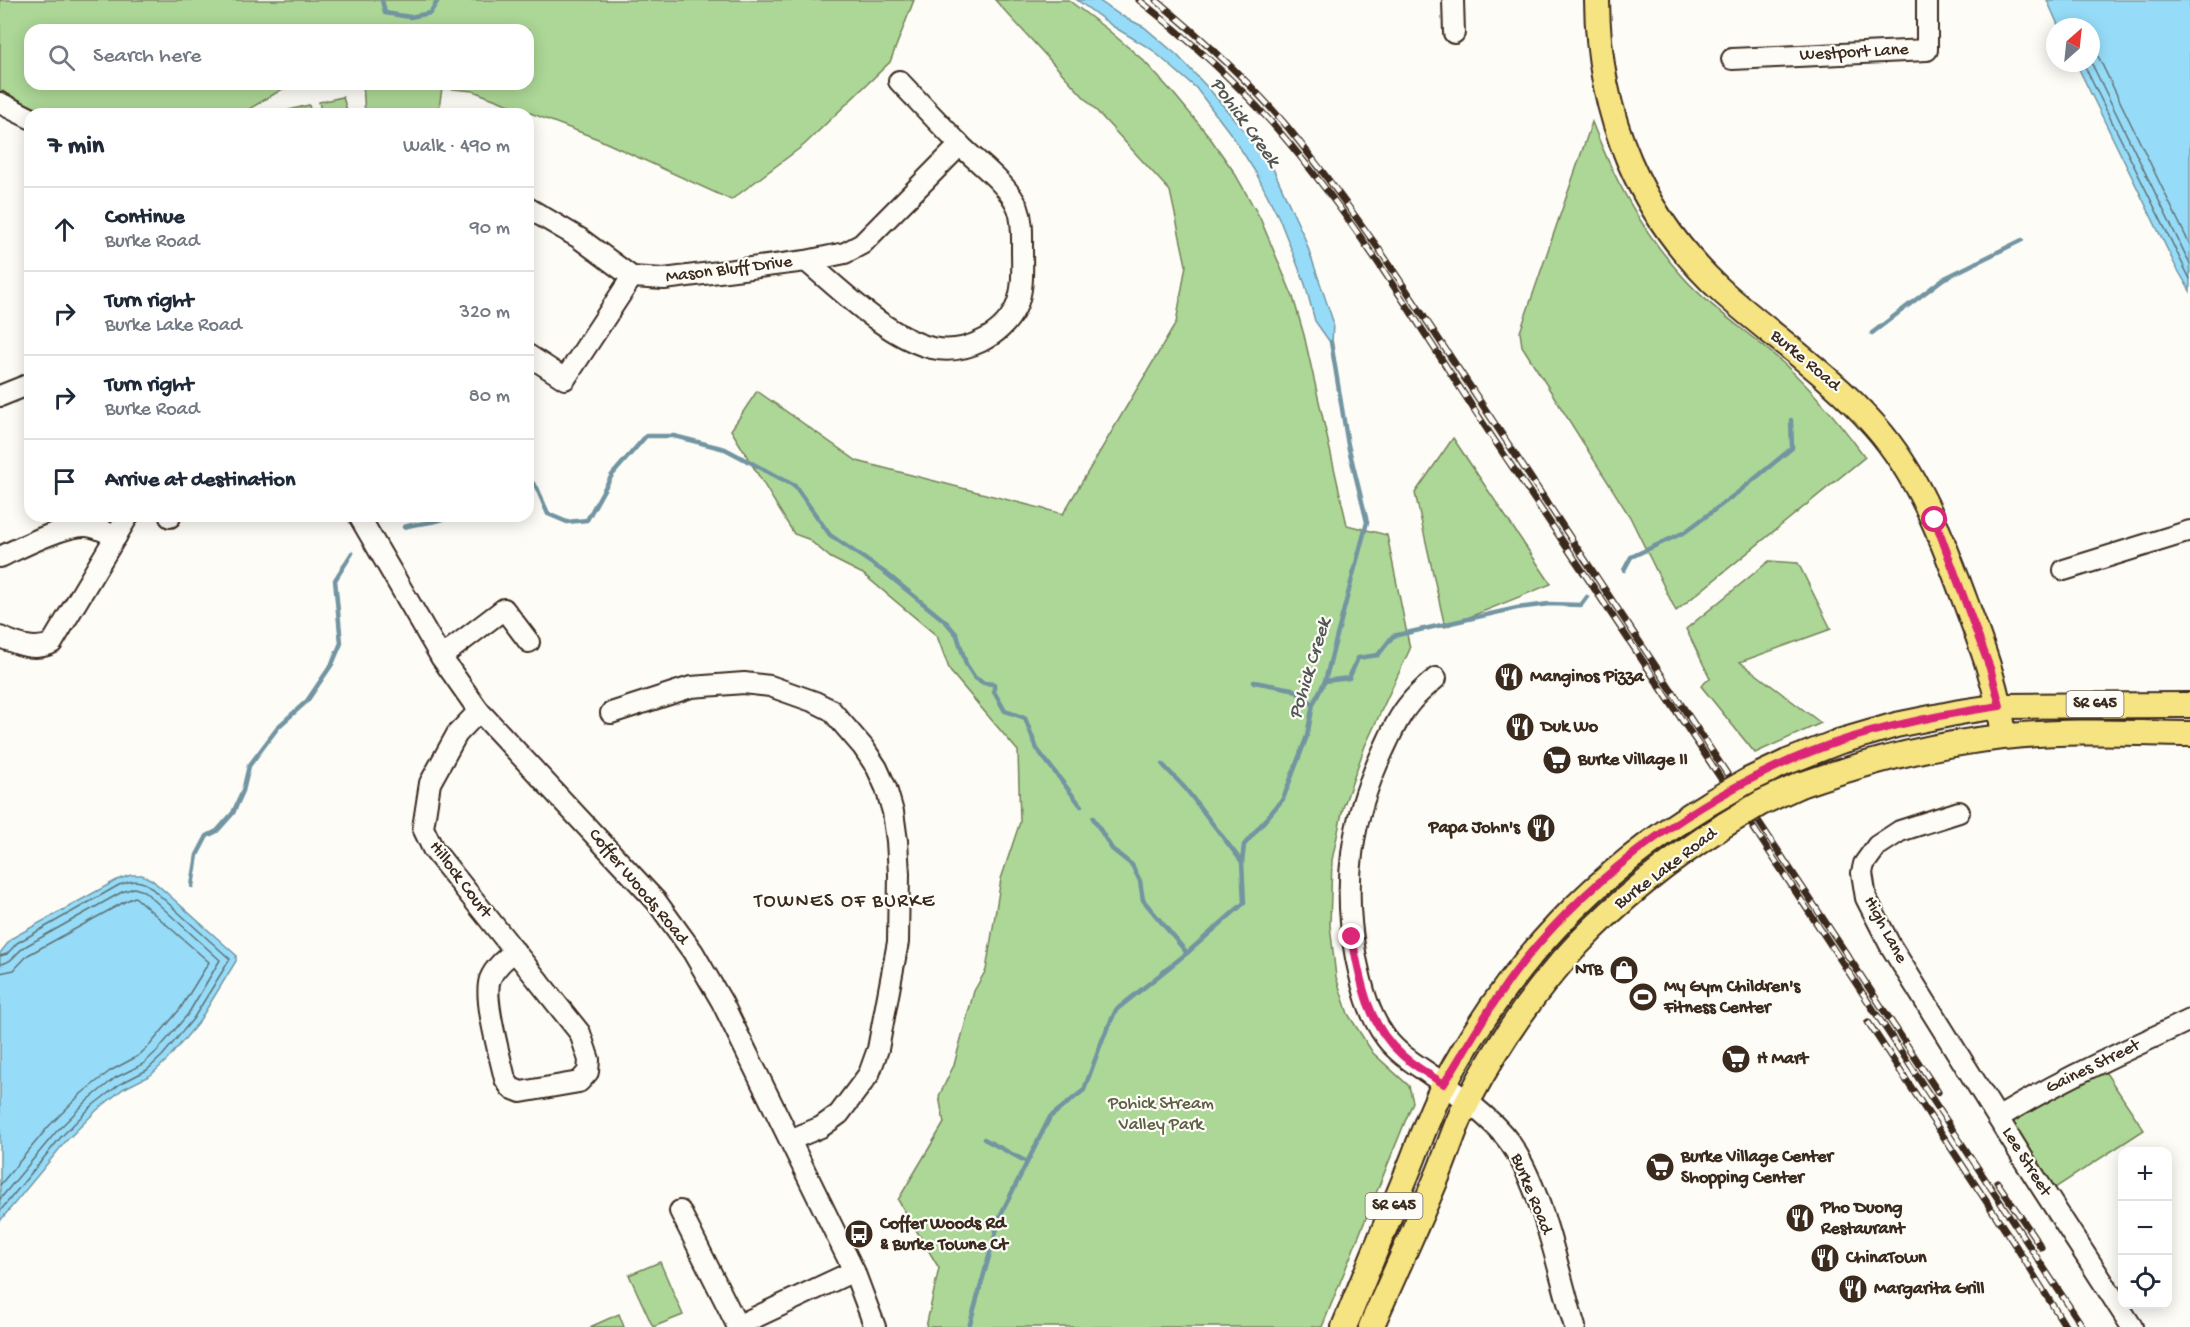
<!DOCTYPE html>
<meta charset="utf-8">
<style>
:root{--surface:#fff;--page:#f2f2f3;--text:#1f2937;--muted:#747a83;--line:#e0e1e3}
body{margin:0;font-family:"Gochi Hand",sans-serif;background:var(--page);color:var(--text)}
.controls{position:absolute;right:18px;bottom:18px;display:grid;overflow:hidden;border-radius:12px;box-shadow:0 3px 15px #0003}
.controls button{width:54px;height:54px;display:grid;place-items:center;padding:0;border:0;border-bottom:2px solid var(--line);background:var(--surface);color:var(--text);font:30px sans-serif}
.compass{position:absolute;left:2046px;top:18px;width:54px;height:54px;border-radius:50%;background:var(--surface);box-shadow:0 3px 15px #0003;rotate:27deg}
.stop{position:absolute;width:18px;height:18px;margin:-14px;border:4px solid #db2777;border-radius:50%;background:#fff}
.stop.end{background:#db2777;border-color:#fff;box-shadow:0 2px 6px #0008}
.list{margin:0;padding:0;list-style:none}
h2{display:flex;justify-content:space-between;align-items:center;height:78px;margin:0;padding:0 24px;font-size:26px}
h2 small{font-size:20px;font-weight:400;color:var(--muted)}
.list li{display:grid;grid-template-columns:39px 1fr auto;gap:18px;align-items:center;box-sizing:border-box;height:84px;padding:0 24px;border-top:2px solid var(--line)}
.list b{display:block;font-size:22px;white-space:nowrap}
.list p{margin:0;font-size:20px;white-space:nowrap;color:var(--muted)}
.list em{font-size:20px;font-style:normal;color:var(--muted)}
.icon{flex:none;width:33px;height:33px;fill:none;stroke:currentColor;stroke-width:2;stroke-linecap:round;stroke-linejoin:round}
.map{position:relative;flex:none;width:2190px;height:1327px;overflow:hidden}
.search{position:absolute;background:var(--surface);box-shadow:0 3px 15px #0003;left:24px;top:24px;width:510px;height:66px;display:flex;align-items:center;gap:15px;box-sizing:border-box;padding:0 21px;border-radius:18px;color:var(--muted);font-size:22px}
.panel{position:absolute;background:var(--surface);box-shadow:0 3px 15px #0003;left:24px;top:108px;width:510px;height:414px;border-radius:18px}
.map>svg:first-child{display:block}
.green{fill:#acd796;stroke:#74805a;stroke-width:1.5}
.water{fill:#96dcf8;stroke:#7295a1;stroke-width:1.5}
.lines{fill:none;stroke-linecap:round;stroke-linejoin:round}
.shore{stroke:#5f7175;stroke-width:1.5}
.stream{stroke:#7295a1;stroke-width:4.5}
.minor-casing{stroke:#3b2a1e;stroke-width:24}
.major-casing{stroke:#3b2a1e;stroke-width:28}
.minor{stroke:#fdfcf7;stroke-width:20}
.major{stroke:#f6e381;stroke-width:24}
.rail-casing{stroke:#3b2a1e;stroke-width:7}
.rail{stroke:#fdfcf7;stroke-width:4.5;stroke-dasharray:14;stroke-linecap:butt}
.major-bridge-casing{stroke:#3b2a1e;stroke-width:28;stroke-linecap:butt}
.major-bridge{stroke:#f6e381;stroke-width:24}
.route{stroke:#db2777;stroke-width:8}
.labels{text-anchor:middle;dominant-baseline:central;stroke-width:4.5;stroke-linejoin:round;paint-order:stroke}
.shield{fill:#fdfcf7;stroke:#75695f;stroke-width:1.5}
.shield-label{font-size:16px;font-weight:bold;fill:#3b2a1e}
.street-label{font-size:18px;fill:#3b2a1e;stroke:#fdfcf7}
.poi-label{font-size:18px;font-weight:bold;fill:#3b2a1e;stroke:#fdfcf7;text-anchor:start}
.park-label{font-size:18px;fill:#5d5e42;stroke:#fdfcf7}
.water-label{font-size:20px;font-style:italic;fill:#525654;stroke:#fdfcf7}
.neighbourhood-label{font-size:20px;letter-spacing:1.5px;fill:#3b2a1e;stroke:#fdfcf7}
</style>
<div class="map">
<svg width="2190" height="1327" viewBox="0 0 2190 1327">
<rect width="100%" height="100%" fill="#fdfcf7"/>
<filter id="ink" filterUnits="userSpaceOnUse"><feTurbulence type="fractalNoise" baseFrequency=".0167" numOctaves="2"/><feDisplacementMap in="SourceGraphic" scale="12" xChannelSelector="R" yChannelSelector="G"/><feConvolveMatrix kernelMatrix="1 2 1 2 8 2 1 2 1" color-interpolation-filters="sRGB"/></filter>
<g filter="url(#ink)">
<g class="green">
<path d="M0,0H914L890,62L804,145L731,200L598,139L473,91L442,88L439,108L435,114H365L363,84H528V30H30V84H291L241,114H47L0,90Z"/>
<path d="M995,0H1068L1071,2L1108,30L1143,60L1174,94L1208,135L1234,172L1260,218L1293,297L1304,335L1347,525L1387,535L1410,649L1365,746L1343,808L1332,860L1330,925L1336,977L1348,1014L1373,1053L1409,1086L1413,1102L1322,1327H926L939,1268L898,1200L944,1123L939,1096L954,1065L974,991L986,970L1001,879L1020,822L1018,751L950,671L937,636L863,574L831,558L808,539L794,534L731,430L757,391L857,461L1063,514L1176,323L1186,265L1170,191Z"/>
<path d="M343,97L348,114H322L319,102Z"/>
<path d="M309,105L311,114H285V111Z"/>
<path d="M1592,122C1614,180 1642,232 1684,278C1711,308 1744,329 1774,355C1809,385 1838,420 1865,457L1676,611L1630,517L1522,346L1520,332Z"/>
<path d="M1453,438L1551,584L1445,627L1415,493Z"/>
<path d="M1769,561L1798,563L1831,629L1740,662L1821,723L1755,753L1701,686L1710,678L1686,629Z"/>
<path d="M2104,1070L2144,1130L2055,1188L2009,1116Z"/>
<path d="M660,1262L683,1315L653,1327L629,1275Z"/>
<path d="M619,1314L624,1327H590Z"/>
</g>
<g class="water">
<path d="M1077,0H1098L1120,15L1144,27L1177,55L1210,90L1270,162L1305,239L1333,321L1332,345L1315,321L1305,284L1279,218L1256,173L1233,137L1196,88L1151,49L1114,27Z"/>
<path d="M2047,0H2190V291L2175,265L2076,63H2091V27H2059Z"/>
<path d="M131,875H142L152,880L236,955V961L198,1023L167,1060L151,1075L123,1089L97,1110L66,1141L0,1221V953L12,938L117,880Z"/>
</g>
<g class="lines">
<g class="shore">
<path d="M2091,46L2097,54L2190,245"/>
<path d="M2091,62L2190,264"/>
<path d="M2083,63L2190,279"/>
<path d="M0,956L7,954L17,943L119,885C130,881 138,879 148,885L230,959L193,1019L162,1056L147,1070L120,1084L93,1105L61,1137L0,1211"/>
<path d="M0,964C13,963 16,952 26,946C58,928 90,910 122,892L134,888L144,891L220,960L188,1014L157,1051L143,1064L115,1078L88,1100L56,1132L0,1199"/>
<path d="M0,973L14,970L28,955L126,901L135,897L209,962L180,1009L150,1045L138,1056L110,1071L82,1093L49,1126L0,1185"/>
</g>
<g class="stream">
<path d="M382,0L385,13L410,17L430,13L438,0"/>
<path d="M1872,333L1943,279L2022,240"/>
<path d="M528,478L537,488L548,514L567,522L587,520L612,475L646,436H674L725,449L795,486L830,535L887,574L946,622L957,635L966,664L975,678L984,683L994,684V692L1005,711L1025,718L1037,749L1081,806"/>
<path d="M404,527C420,522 436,524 451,516"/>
<path d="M1624,570L1631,557L1685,532L1741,490L1792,448L1791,420"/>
<path d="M1325,681L1349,678L1358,658L1378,655L1393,636L1517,608L1549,604L1581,605L1587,597"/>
<path d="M1254,682L1292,689L1313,704"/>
<path d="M1163,765L1185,788L1242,862"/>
<path d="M1093,818L1112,849L1132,865L1140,881L1143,900L1187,953"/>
<path d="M192,886L197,855L207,836L217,831L233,813L243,791L249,766L279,726L307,701L332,664L341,643L335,580L352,553"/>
<path d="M984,1139L1027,1162"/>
<path d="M969,1327L1001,1214L1050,1117L1084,1090L1103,1038L1116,1010L1187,953L1244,903L1242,862L1244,845L1283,799L1307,736L1313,704L1325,681L1367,522L1348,445L1331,342"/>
</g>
<g class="minor-casing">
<g id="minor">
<path d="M1453,0L1454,33"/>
<path d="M1732,59L1927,50V0"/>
<path d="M899,81L960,145"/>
<path d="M0,103L30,118"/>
<path d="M528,208L579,238L632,277L664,279L806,261L845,253L862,244L960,145C978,163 1009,185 1018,208C1023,221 1022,235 1022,249C1022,268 1024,289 1016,307C1002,337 964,355 932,348C887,337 841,290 806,261"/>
<path d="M528,355L565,379L632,277"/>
<path d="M0,396L30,384"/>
<path d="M359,516L441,657L479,711L656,901L693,952L722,1002L854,1271L875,1327"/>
<path d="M170,517V516"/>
<path d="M0,557C22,547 62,526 85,526C96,526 106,532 116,537"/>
<path d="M2064,570L2190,531"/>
<path d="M0,637C17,644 35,652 52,643L128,516"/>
<path d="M441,657L504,609L529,642"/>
<path d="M1436,678C1427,686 1417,694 1410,703C1398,717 1391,734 1383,751C1351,819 1342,883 1356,958C1362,986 1368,1014 1386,1038C1398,1054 1415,1064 1431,1075C1457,1093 1492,1118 1510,1143C1543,1190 1558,1272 1575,1327"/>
<path d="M479,711L457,734L430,783L423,828L433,849L580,1033L589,1060L588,1072L579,1082L521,1092L511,1088L505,1079C500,1056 483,999 490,979C495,967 505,959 515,951"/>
<path d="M611,713L691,687L744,683L770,686L815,702L831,710L863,747L877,768L886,788L893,812L897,841L899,874L898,942L878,1049L869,1074L839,1114L821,1127L790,1140"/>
<path d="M1959,812L1900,831L1877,846L1864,864L1862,873L1866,898L1890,945L2024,1160L2132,1327"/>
<path d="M1998,1118C2059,1080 2125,1051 2190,1020"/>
<path d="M680,1211L738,1327"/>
<path d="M737,1326L854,1271"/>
</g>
</g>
<g class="major-casing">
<g id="major">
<path d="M1597,0C1598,115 1639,216 1725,294C1775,338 1831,376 1875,426C1919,476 1941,536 1964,598C1981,644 1998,687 2004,736"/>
<path d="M1787,762L1838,742L1896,725L1960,712L2000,706L2190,705"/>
<path d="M1800,785C1866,762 1934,744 2003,737C2064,730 2129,733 2190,734"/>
<path d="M1344,1327C1365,1275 1387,1223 1408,1171C1420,1142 1430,1110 1445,1083C1510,963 1594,873 1711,802"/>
<path d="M1371,1327C1393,1277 1416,1227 1437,1177C1448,1152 1455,1124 1468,1101C1532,979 1610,898 1726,824"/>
</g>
</g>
<use href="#minor" class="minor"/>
<use href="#major" class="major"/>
<g class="rail-casing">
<g id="rail">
<path d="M1139,0C1186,37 1231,77 1271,122C1363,226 1433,351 1511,465C1705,750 1892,1040 2083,1327"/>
<path d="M1156,0C1202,38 1246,78 1285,124C1319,165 1350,209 1381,252L1938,1092"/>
<path d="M1868,1022L2017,1248L2066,1327"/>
<path d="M1997,1182L2041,1247"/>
</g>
</g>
<use href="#rail" class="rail"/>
<g class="major-bridge-casing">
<g id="major-bridge">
<path d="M1711,802L1749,780L1787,762"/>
<path d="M1726,824L1761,803L1800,785"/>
</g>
</g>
<use href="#major-bridge" class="major-bridge"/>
</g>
</g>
<g class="lines" filter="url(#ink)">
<path class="route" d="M1352,937C1360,980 1367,1024 1402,1055C1414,1066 1430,1075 1444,1084C1469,1043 1493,1000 1523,962C1597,870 1701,796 1810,752C1871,728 1936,715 2000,706L1991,671L1935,520"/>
</g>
<defs>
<g id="restaurant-disc" transform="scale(1.5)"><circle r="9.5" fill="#3b2a1e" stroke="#fdfcf7"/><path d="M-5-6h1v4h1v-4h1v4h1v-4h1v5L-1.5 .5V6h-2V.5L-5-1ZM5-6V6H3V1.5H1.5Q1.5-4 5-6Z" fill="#fff"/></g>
<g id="supermarket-disc" transform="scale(1.5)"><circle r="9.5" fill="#3b2a1e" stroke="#fdfcf7"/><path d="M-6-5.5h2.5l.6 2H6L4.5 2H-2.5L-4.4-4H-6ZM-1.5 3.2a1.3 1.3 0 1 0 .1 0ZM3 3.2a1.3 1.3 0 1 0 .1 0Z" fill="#fff"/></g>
<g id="shop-disc" transform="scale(1.5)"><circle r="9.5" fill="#3b2a1e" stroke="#fdfcf7"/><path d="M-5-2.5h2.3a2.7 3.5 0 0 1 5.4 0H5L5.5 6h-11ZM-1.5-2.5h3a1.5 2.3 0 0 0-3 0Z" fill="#fff"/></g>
<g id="stadium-disc" transform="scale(1.5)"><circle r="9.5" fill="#3b2a1e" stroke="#fdfcf7"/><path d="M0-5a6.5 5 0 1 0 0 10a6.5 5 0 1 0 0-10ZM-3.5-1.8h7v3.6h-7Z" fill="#fff"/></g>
<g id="bus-disc" transform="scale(1.5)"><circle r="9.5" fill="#3b2a1e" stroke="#fdfcf7"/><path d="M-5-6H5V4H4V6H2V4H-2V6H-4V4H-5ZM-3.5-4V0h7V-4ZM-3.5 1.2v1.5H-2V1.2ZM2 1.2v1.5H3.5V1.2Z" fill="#fff"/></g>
</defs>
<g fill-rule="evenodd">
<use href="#restaurant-disc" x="1509" y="677"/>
<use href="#restaurant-disc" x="1520" y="727"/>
<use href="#supermarket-disc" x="1557" y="760"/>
<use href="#restaurant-disc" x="1541" y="828"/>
<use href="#shop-disc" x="1624" y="970"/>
<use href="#stadium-disc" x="1643" y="997"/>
<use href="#supermarket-disc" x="1736" y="1059"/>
<use href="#supermarket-disc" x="1660" y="1167"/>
<use href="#restaurant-disc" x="1800" y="1218"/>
<use href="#bus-disc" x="859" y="1234"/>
<use href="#restaurant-disc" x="1825" y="1258"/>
<use href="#restaurant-disc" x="1853" y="1289"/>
</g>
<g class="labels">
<g class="shield">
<rect x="2066.5" y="691" width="57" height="26" rx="4.5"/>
<rect x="1365.5" y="1193" width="57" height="26" rx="4.5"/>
</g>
<g class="shield-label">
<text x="2095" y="704">SR 645</text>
<text x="1394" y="1206">SR 645</text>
</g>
<g class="street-label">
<text transform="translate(1854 53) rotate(-3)">Westport Lane</text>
<text transform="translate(729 270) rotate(-7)">Mason Bluff Drive</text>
<text transform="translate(1805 361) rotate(40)">Burke Road</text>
<text transform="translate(1666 869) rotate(-37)">Burke Lake Road</text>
<text transform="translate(460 880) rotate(53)">Hillock Court</text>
<text transform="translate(638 887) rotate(50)">Coffer Woods Road</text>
<text transform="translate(1885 930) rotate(62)">High Lane</text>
<text transform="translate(2093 1067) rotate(-26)">Gaines Street</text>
<text transform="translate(2026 1162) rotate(58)">Lee Street</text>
<text transform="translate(1531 1194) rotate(68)">Burke Road</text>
</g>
<g class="poi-label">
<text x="1530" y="677">Manginos Pizza</text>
<text x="1541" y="727">Duk Wo</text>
<text x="1578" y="760">Burke Village II</text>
<text x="1520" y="828" text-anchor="end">Papa John's</text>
<text x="1603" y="970" text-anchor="end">NTB</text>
<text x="1664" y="987">My Gym Children's<tspan x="1664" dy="21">Fitness Center</tspan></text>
<text x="1757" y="1059">H Mart</text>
<text x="1681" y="1157">Burke Village Center<tspan x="1681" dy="21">Shopping Center</tspan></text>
<text x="1821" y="1208">Pho Duong<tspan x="1821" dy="21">Restaurant</tspan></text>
<text x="880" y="1224">Coffer Woods Rd<tspan x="880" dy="21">&amp; Burke Towne Ct</tspan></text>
<text x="1846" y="1258">ChinaTown</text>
<text x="1874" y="1289">Margarita Grill</text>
</g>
<g class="park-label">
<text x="1161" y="1104">Pohick Stream<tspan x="1161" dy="21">Valley Park</tspan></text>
</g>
<g class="water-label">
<text transform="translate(1244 123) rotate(54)">Pohick Creek</text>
<text transform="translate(1311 669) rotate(-73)">Pohick Creek</text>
</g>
<g class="neighbourhood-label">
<text x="845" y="902">TOWNES OF BURKE</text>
</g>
</g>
</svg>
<div class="controls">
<button>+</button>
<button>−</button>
<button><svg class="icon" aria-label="locate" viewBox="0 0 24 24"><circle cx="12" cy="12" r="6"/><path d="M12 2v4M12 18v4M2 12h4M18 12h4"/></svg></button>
</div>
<svg class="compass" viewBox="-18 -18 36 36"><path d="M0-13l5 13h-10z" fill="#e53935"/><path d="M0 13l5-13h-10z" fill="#747a83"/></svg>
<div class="stop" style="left:1935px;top:520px"></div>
<div class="stop end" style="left:1352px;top:937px"></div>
<div class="search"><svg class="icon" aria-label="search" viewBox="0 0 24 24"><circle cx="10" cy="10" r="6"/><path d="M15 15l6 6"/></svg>Search here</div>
<section class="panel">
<h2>7 min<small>Walk · 490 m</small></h2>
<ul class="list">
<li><svg class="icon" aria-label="ahead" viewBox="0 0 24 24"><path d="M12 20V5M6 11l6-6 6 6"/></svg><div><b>Continue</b><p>Burke Road</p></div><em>90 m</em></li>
<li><svg class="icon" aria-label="right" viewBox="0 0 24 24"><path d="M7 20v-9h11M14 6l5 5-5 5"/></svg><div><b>Turn right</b><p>Burke Lake Road</p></div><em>320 m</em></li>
<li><svg class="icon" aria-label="right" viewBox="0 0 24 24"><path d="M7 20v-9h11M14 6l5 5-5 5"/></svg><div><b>Turn right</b><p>Burke Road</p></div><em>80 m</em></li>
<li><svg class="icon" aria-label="arrive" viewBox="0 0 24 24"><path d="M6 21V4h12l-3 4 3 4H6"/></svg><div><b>Arrive at destination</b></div></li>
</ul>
</section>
</div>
